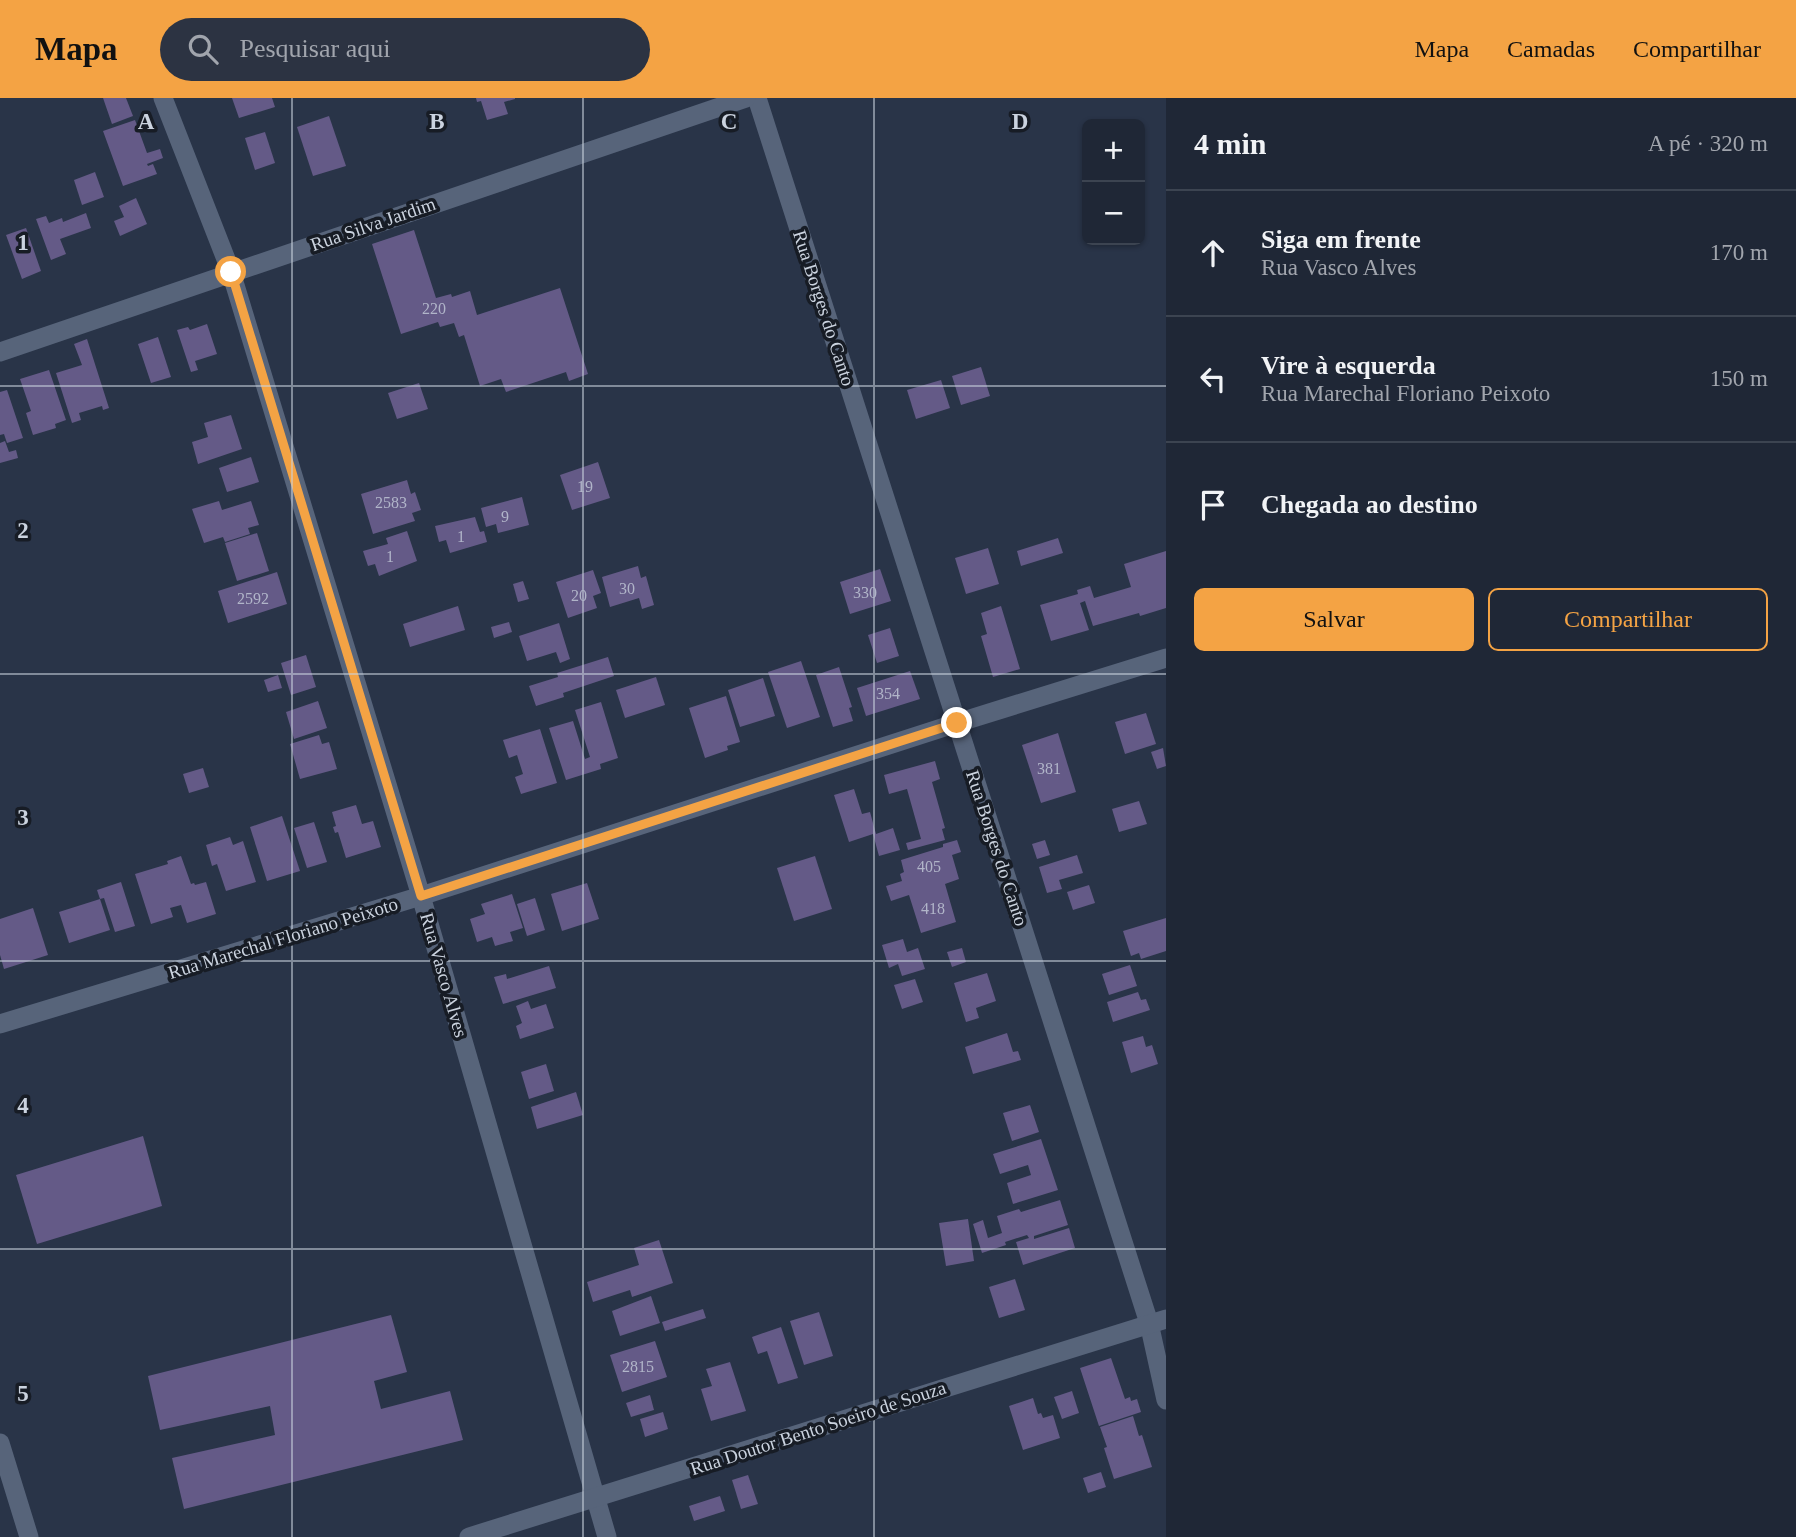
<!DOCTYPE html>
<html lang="pt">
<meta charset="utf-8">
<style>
:root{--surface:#1f2736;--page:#2c3342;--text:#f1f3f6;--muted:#a1a5ad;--line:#3c4451;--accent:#f4a344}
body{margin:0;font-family:Georgia,serif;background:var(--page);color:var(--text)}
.controls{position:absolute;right:21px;top:21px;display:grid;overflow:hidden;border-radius:10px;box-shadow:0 2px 5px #0004}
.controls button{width:63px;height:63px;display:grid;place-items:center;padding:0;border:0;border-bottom:2px solid var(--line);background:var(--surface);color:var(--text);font:35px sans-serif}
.stop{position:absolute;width:21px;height:21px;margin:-16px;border:5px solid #f4a344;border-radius:50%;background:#fff}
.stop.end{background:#f4a344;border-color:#fff;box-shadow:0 2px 7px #0008}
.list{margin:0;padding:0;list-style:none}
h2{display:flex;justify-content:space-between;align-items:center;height:91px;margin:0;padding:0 28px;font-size:30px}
h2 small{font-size:23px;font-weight:400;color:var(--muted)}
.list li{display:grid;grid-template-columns:46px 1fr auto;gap:21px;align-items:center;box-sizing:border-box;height:126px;padding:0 28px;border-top:2px solid var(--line)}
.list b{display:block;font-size:26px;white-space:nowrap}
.list p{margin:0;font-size:23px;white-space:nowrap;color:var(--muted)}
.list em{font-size:23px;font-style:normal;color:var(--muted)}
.actions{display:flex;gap:14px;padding:21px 28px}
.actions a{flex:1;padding:16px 0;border:2px solid var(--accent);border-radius:10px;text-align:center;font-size:24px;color:var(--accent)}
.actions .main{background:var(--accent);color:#111}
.icon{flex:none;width:38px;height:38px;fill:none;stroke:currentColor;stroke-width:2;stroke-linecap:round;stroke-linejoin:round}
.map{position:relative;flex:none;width:1166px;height:1439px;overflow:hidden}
header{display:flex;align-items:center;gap:42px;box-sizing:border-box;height:98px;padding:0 35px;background:var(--accent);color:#111}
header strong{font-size:33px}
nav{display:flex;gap:38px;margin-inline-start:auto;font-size:24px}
.search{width:490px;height:63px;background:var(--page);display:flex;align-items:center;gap:18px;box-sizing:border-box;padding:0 24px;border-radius:38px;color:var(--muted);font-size:26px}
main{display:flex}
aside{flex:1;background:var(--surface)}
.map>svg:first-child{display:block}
.building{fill:#645a87}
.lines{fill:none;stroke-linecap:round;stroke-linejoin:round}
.minor{stroke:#57647a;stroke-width:19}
.route{stroke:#f4a344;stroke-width:9}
.grid{fill:none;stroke:#cbd3df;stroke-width:2;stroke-opacity:0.55}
.labels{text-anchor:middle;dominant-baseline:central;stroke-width:7;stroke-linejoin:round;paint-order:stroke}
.number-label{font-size:16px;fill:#b1b5c9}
.street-label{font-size:19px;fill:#cbd3df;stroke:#171c25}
.grid-label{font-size:23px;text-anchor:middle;font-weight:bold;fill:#cbd3df;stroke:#171c25;stroke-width:7;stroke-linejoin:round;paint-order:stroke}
</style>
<header>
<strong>Mapa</strong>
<div class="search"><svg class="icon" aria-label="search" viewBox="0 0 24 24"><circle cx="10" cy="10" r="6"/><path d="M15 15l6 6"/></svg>Pesquisar aqui</div>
<nav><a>Mapa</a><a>Camadas</a><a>Compartilhar</a></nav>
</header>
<main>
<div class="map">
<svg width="1166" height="1439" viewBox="0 0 1166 1439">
<rect width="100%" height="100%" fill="#293448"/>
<g class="building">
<path d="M103,0H126L133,18L112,26Z"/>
<path d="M232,0H272L275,9L239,20Z"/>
<path d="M476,0H515V1L504,4L508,16L487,22L481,3L477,4Z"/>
<path d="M329,18L346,68L313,78L297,29Z"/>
<path d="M135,22L147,55L160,51L163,60L147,66L148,68L153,66L157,76L123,88L103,33Z"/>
<path d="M265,34L275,65L255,72L245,40Z"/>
<path d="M95,74L104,99L82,107L74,82Z"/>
<path d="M136,100L147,126L120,138L114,123L124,119L119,108Z"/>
<path d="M86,115L91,130L60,141L66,156L51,162L36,121L46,118L49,125L62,120L63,124Z"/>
<path d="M26,130L41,173L22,181L6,137Z"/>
<path d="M414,132L436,200L451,196L452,199L470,193L477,217L560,190L588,276L569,283L566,274L506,294L501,281L480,288L464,237L459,239L454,225L440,229L438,224L401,236L372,146Z"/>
<path d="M207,226L217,256L195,263L198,272L191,274L177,232L188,229L190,232Z"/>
<path d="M158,239L171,279L151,285L138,246Z"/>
<path d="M87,241L109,310L103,312L102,308L79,315L81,322L72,325L56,275L82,267L74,246Z"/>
<path d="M981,269L990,298L961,307L952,278Z"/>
<path d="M49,272L66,322L55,326L56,330L33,337L26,315L31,313L20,281Z"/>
<path d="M941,282L950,310L916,321L907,292Z"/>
<path d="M419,285L428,311L397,321L388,295Z"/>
<path d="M7,292L23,340L7,345L4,336L0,337V294Z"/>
<path d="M231,317L242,351L198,366L192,344L208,339L204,325Z"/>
<path d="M5,343L9,354L16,352L18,360L0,365V345Z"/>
<path d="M251,359L259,384L227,394L219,370Z"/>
<path d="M598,364L610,400L572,412L560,377Z"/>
<path d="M407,382L411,396L415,394L421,412L412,415L415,423L373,436L361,396Z"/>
<path d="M522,399L529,427L498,435L496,426L486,429L481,410Z"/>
<path d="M219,403L222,412L251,403L259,427L248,430L250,436L225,444L223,439L204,445L192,411Z"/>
<path d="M475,419L480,434L484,433L487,444L450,455L446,442L439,444L435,428Z"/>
<path d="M407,433L417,463L379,478L375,466L368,468L363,453L388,446L386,440Z"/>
<path d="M257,435L269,473L237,483L225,445Z"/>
<path d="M1058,440L1063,455L1021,468L1017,453Z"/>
<path d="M988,450L999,486L966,496L955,460Z"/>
<path d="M1166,453V510L1140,518L1139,515L1093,528L1085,503L1080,505L1089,532L1051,543L1040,507L1078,496L1077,492L1090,488L1094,500L1131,489L1124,466Z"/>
<path d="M638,468L641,480L646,478L654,507L642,511L639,500L610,509L602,479Z"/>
<path d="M880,471L891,503L850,516L840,484Z"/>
<path d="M593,472L601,495L593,498L597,510L568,520L556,484Z"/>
<path d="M277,474L287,506L228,525L218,493Z"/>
<path d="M523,483L529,501L518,504L513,486Z"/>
<path d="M458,508L465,532L410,549L403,526Z"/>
<path d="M1001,508L1020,571L993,579L981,538L987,536L981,515Z"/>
<path d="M509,524L512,534L494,540L491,529Z"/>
<path d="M559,525L570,561L560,565L556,554L527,563L519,538Z"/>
<path d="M890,530L899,558L877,565L868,537Z"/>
<path d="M306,557L316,589L291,597L281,565Z"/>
<path d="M608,559L614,578L563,595L564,599L536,608L529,588L558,579L557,575Z"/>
<path d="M801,563L820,619L787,630L768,574Z"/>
<path d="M839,569L852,609L849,610L853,623L833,629L816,577Z"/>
<path d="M910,573L920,601L866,618L857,590Z"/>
<path d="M278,577L282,590L268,594L264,582Z"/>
<path d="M656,579L665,607L625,620L616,592Z"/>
<path d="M763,580L775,618L740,629L728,592Z"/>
<path d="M726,598L740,644L727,648L728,652L705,660L689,610Z"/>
<path d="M318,603L327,630L294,641L286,614Z"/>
<path d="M601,604L618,660L600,666L601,671L566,682L549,630L573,623L585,661L590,659L575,612Z"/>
<path d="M1146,615L1156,646L1125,656L1115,624Z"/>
<path d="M540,631L557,685L521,696L515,679L523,676L517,657L509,660L503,642Z"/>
<path d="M1058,635L1076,694L1041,705L1022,647Z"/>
<path d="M319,637L322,646L329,644L337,671L300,681L290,646Z"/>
<path d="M1163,650L1166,668L1157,671L1151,654Z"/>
<path d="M935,663L940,681L932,684L945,730L942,731L945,742L908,752L906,745L921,741L907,691L889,696L884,677Z"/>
<path d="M203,670L209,689L189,695L183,676Z"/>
<path d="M854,691L862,716L870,714L876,736L893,730L900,752L879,758L873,736L849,744L834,697Z"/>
<path d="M1139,703L1147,726L1119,734L1112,711Z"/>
<path d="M356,707L362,726L373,723L381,749L346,760L338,734L335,735L333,729L336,728L332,714Z"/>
<path d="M282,718L300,773L267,783L250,729Z"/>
<path d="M314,724L327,764L307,770L294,730Z"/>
<path d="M230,739L233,747L243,743L256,784L226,793L217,766L212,768L206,747Z"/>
<path d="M957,742L961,754L952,757L959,781L945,786L956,824L921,835L909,797L891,803L886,788L902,783L900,776L904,774L901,762L943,749V746Z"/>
<path d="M1045,742L1050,757L1037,761L1032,746Z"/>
<path d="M1077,757L1083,775L1059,782L1062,791L1047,795L1039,769Z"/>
<path d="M181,758L191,786L194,785L195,787L206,784L216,816L187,825L181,807L170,810L173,819L151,826L135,776L168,766L167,763Z"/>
<path d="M815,758L832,811L794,823L777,770Z"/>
<path d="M121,784L135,828L115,834L104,800L100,801L97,792Z"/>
<path d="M587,785L599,821L562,833L551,796Z"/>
<path d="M1089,787L1095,805L1073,812L1067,794Z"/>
<path d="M512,796L523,830L510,834L513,843L495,848L492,839L477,844L470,821L485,816L481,806Z"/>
<path d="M535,800L545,832L527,838L517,806Z"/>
<path d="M100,801L110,832L69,845L59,814Z"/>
<path d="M33,810L48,857L4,871L0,857V821Z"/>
<path d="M1166,820V853L1141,861L1139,855L1131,858L1123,833Z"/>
<path d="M903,841L907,854L918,850L925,871L902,878L898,866L889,870L882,847Z"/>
<path d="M962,850L966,864L952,869L947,854Z"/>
<path d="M1130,867L1137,888L1109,897L1102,876Z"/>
<path d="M549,868L556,890L503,906L494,879L506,876L507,881Z"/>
<path d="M987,875L996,903L976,910L979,920L966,924L954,885Z"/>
<path d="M915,881L923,904L902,911L894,887Z"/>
<path d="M1138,894L1141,902L1146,901L1150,912L1113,924L1107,904Z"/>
<path d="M528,903L531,911L546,906L554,930L520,941L516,928L522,925L516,908Z"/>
<path d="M1007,935L1013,954L1018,953L1021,962L973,976L965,949Z"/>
<path d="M1143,938L1146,949L1152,947L1158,966L1131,975L1122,944Z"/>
<path d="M546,966L554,993L529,1001L521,974Z"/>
<path d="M576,994L583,1017L537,1031L531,1009Z"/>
<path d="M1030,1007L1039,1034L1012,1043L1003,1015Z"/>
<path d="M143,1038L162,1108L37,1146L16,1077Z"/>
<path d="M1041,1041L1058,1092L1013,1106L1007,1085L1031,1077L1028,1067L1000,1076L993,1056Z"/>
<path d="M1060,1102L1068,1127L1034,1138V1141L1069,1130L1075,1150L1023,1167L1016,1144L1029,1140L1027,1137L1005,1144L1006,1147L982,1155L973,1126L983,1122L988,1140L1002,1135L997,1118L1019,1111L1021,1114Z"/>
<path d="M968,1121L974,1163L946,1168L939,1125Z"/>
<path d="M659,1142L673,1185L632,1199L630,1192L593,1204L587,1184L639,1167L634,1150Z"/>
<path d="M1015,1181L1025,1212L999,1220L989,1189Z"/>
<path d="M651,1198L660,1225L620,1238L612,1213Z"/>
<path d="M703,1211L706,1220L665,1233L662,1224Z"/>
<path d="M819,1214L833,1258L804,1267L790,1223Z"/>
<path d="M391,1217L407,1274L374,1283L381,1311L450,1293L463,1342L184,1411L172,1360L275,1337L270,1308L160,1332L148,1278Z"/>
<path d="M781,1229L798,1280L778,1286L767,1253L758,1256L752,1239Z"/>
<path d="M655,1243L667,1279L622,1294L610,1257Z"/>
<path d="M1111,1260L1125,1301L1130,1299L1131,1303L1137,1301L1141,1314L1099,1328L1080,1270Z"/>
<path d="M730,1264L746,1313L711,1323L701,1291L712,1288L706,1271Z"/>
<path d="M1072,1293L1079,1315L1062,1321L1054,1299Z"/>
<path d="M650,1297L654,1312L631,1319L626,1305Z"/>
<path d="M1033,1300L1038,1316L1041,1315L1043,1320L1053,1317L1060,1340L1023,1352L1009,1308Z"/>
<path d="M663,1314L668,1331L645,1339L640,1321Z"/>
<path d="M1133,1318L1139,1338L1142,1337L1152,1369L1114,1381L1104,1350L1107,1349L1100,1329Z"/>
<path d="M1101,1374L1106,1389L1088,1395L1083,1380Z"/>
<path d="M748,1377L758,1406L741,1411L732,1382Z"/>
<path d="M720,1398L725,1413L694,1423L689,1408Z"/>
</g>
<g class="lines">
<g class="minor">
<path d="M163,0L231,174L421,798L607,1439"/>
<path d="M757,0L1149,1225L1166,1302"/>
<path d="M0,254L746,0"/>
<path d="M0,926L421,798L957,625L1166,560"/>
<path d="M0,1345L29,1439"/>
<path d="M469,1439L1166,1221"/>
</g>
</g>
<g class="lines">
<path class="route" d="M231,174L421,798L957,625"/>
</g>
<path class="grid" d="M292,0V1439M583,0V1439M874,0V1439M0,288H1166M0,576H1166M0,863H1166M0,1151H1166"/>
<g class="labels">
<g class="number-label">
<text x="434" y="210">220</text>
<text x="585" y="388">19</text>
<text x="391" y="404">2583</text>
<text x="505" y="418">9</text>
<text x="461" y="438">1</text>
<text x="390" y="458">1</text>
<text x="627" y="490">30</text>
<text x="865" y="494">330</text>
<text x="579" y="497">20</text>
<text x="253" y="500">2592</text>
<text x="888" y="595">354</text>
<text x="1049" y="670">381</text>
<text x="929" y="768">405</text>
<text x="933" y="810">418</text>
<text x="638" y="1268">2815</text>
</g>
<g class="street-label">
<text transform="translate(373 126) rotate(-19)">Rua Silva Jardim</text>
<text transform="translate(824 210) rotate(72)">Rua Borges do Canto</text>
<text transform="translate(997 750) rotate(72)">Rua Borges do Canto</text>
<text transform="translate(283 840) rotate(-17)">Rua Marechal Floriano Peixoto</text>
<text transform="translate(444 877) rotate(74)">Rua Vasco Alves</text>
<text transform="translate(818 1330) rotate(-18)">Rua Doutor Bento Soeiro de Souza</text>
</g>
</g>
<g class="grid-label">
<text x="146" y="31">A</text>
<text x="437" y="31">B</text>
<text x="729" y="31">C</text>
<text x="1020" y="31">D</text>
<text x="23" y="152">1</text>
<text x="23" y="440">2</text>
<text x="23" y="727">3</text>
<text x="23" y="1015">4</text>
<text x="23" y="1303">5</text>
</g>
</svg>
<div class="controls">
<button>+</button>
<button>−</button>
</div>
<div class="stop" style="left:231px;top:174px"></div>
<div class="stop end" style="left:957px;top:625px"></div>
</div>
<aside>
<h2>4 min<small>A pé · 320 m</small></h2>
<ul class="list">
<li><svg class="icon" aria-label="ahead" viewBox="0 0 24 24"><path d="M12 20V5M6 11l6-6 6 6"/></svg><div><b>Siga em frente</b><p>Rua Vasco Alves</p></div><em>170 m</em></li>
<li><svg class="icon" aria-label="left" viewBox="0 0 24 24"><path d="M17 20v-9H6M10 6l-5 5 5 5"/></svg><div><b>Vire à esquerda</b><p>Rua Marechal Floriano Peixoto</p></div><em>150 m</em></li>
<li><svg class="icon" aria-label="arrive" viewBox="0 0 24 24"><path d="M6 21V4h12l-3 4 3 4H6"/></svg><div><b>Chegada ao destino</b></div></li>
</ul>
<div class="actions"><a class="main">Salvar</a><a>Compartilhar</a></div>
</aside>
</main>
